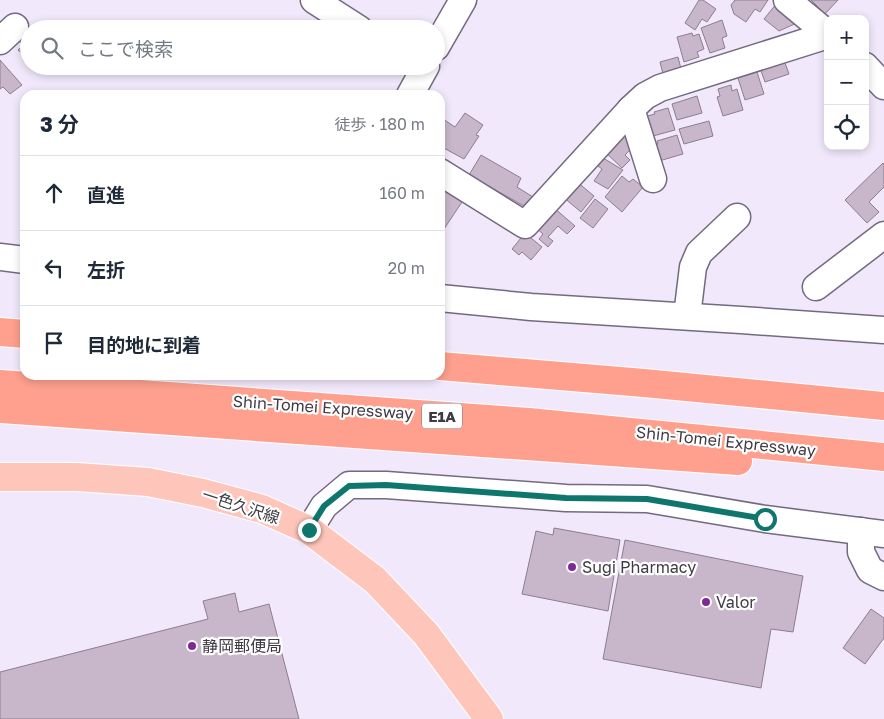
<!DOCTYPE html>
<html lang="ja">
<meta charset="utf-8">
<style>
:root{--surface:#fff;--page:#f6f6f7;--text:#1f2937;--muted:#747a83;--line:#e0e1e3}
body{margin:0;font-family:"Golos Text","Noto Sans JP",sans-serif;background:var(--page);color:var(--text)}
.controls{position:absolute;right:15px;top:15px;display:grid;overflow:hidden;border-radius:10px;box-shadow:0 2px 8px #0003}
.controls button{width:45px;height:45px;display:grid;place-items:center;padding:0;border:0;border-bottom:1px solid var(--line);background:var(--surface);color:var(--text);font:25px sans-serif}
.stop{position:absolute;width:15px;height:15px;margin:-11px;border:4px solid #0f766e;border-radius:50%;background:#fff}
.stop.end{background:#0f766e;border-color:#fff;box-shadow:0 1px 5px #0008}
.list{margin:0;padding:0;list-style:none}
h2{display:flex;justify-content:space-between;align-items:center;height:65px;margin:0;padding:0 20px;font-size:21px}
h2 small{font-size:16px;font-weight:400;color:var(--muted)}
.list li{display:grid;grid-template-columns:32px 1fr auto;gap:15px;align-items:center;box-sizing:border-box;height:75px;padding:0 20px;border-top:1px solid var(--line)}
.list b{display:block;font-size:19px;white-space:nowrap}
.list em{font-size:16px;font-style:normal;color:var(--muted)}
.icon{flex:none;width:28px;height:28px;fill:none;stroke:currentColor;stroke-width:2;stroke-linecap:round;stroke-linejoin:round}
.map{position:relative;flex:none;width:884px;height:719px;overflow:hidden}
.search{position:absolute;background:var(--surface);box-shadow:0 2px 8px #0003;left:20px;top:20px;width:425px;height:55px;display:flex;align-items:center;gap:12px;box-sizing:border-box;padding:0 18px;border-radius:28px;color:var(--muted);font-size:19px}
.panel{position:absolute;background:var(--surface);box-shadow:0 2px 8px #0003;left:20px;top:90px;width:425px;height:290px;border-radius:15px}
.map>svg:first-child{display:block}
.building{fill:#c8b6ca;stroke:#8e7d90}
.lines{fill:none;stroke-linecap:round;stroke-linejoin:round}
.minor-casing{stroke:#736a7f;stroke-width:29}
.major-casing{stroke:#fff;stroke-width:30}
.highway-casing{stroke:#fff;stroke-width:30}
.minor{stroke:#fff;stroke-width:26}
.major{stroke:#fec6bb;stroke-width:28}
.highway{stroke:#fea08d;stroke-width:28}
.route{stroke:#0f766e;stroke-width:6}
.poi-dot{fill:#802996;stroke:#fff;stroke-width:2}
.labels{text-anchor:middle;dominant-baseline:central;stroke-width:4.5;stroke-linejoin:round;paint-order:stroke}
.shield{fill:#fff;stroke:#79767c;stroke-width:1}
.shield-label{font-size:15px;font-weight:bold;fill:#3f3b44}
.street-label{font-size:16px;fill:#3f3b44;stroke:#fff}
.poi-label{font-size:16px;fill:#3f3b44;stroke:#fff;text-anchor:start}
</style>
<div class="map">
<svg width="884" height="719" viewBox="0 0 884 719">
<rect width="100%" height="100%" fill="#f1e8fc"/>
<g class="building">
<path d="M699,0H703L716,9L707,22L702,19L695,30L685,23Z"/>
<path d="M735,0H768L760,12L755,9L746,22L734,14L731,5Z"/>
<path d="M811,0H838L825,14Z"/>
<path d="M777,3L799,22L779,31L764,19Z"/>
<path d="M722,20L727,36L722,38L725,48L710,53L701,28Z"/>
<path d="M28,33H29V59L18,50L23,45L20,42Z"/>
<path d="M692,33L693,36L699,34L704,49L697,52L699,57L684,62L677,37Z"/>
<path d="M678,57L681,69L663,74L660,62Z"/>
<path d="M0,60L22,85L10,94L3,87L0,89Z"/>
<path d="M784,60L789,74L765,82L760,68Z"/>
<path d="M756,69L764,94L745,100L737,75Z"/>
<path d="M731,85L732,91L737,89L743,110L723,116L717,97L720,96L718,89Z"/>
<path d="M697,96L702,113L677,120L672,104Z"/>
<path d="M668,108L675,130L653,136L647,116L655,114L654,112Z"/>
<path d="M465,113L483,125L476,135L479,136L464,159L440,146V124L443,119L455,127Z"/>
<path d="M709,121L713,136L684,144L679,129Z"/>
<path d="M622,130L630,136L631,143L628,146L631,149L625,155L630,160L622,168L604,151Z"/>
<path d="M677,135L683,154L659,161L654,145L658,144L657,141Z"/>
<path d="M481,155L521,178L517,187L538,200L531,210L469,175Z"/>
<path d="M603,158L623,170L608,189L594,181L602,169L598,166Z"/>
<path d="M883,163L884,164V187L869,202L879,212L867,223L845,200Z"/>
<path d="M622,176L629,182L633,179L643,187L622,212L605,197Z"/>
<path d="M576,181L594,196L581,212L563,197Z"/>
<path d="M440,188L462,202L440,235Z"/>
<path d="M595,199L608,209L593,228L580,218Z"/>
<path d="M553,207L575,226L567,234L558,226L548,237L553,241L548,247L539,239L543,234L536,228Z"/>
<path d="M525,233L542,247L531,260L522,252L519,255L512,249Z"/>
<path d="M554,528L620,540L608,611L522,594L536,531L553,535Z"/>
<path d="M625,540L803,576L793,632L771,629L761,688L603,659Z"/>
<path d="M235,593L239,612L269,604L299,719H0V672L208,619L203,601Z"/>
<path d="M871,609L884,618V638L865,664L843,648Z"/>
</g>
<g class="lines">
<g class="minor-casing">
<g id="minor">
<path d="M314,0L359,29"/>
<path d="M787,0L828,34"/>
<path d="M0,41L15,27"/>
<path d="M436,47L463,0"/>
<path d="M865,66L884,86"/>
<path d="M410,95L426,66"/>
<path d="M440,172L525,225L631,109"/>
<path d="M653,179L631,109L645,96L660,88L828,35"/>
<path d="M0,257L25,260"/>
<path d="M816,287L884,235"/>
<path d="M440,298L531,307L741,320L884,330"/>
<path d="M687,316L693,267L699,253L737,217"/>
<path d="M309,530L324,506L349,485H386L566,498L647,499L765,519L884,534"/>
<path d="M861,531V552L870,570L884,577"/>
</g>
</g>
<g class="major-casing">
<path id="major" d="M0,477H77L148,482L203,493L262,509L309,530L375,580L426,634L489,719"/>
</g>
<g class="highway-casing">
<g id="highway">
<path d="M0,332L25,334"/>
<path d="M440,366L644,383L884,406"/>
<path d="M0,384L529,422L884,457"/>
<path d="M0,409L738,461"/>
</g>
</g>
<use href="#minor" class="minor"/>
<use href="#major" class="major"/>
<use href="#highway" class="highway"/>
</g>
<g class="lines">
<path class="route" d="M309,530L324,506L349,486L386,485L566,498L647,499L765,519"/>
</g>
<g class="poi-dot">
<circle cx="572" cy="567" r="5"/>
<circle cx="706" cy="602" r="5"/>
<circle cx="192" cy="646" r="5"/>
</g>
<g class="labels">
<rect class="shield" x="422" y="403.5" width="40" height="25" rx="4"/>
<g class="shield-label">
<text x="442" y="416">E1A</text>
</g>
<g class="street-label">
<text transform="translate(323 407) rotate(4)">Shin-Tomei Expressway</text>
<text transform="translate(726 441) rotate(6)">Shin-Tomei Expressway</text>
<text transform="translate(241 506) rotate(18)">一色久沢線</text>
</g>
<g class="poi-label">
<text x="582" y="567">Sugi Pharmacy</text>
<text x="716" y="602">Valor</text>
<text x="202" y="646">静岡郵便局</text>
</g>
</g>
</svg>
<div class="controls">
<button>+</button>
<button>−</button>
<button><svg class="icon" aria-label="locate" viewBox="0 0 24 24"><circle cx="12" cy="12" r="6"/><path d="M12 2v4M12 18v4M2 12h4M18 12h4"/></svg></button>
</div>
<div class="stop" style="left:765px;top:519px"></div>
<div class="stop end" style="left:309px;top:530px"></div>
<div class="search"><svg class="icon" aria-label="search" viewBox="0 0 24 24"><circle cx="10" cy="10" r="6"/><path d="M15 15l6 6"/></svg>ここで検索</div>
<section class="panel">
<h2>3 分<small>徒歩 · 180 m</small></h2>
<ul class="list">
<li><svg class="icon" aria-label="ahead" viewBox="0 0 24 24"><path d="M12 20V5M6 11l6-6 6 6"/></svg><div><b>直進</b></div><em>160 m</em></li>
<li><svg class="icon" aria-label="left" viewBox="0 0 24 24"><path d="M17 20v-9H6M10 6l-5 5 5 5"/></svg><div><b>左折</b></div><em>20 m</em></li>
<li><svg class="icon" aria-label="arrive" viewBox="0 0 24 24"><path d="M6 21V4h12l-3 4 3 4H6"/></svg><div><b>目的地に到着</b></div></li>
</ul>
</section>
</div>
